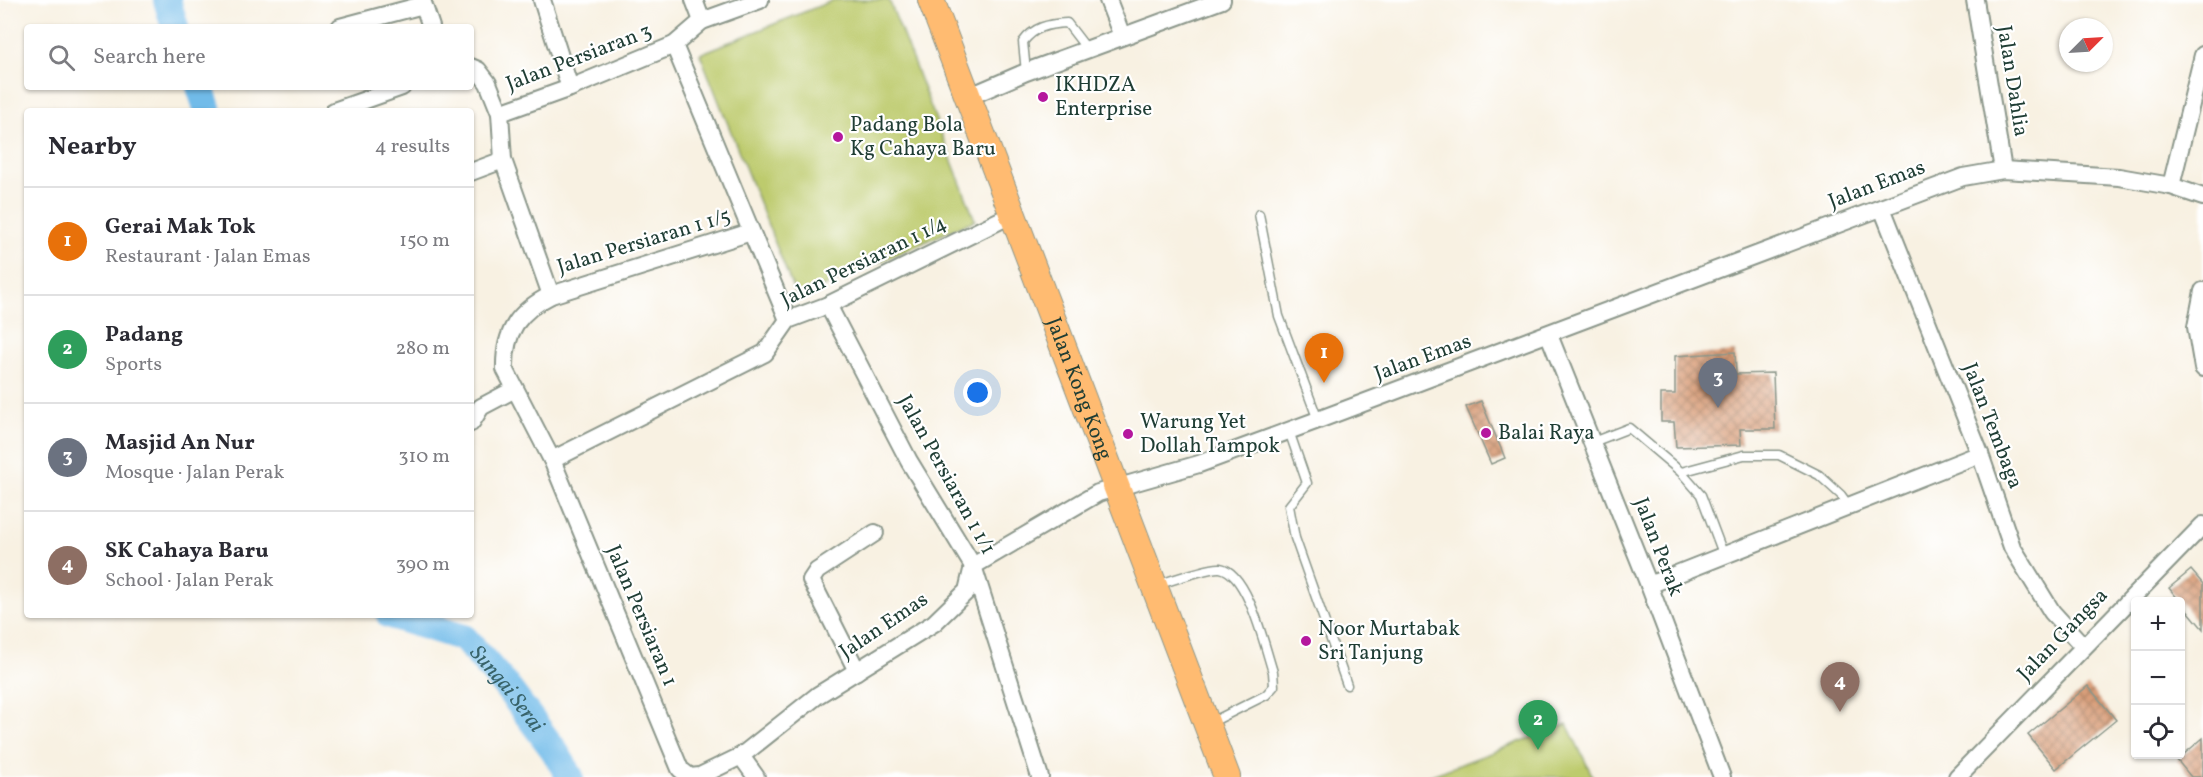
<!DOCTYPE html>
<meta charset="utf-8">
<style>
:root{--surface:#fff;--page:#f2f2f3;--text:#2b2b33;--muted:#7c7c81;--line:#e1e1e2;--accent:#111827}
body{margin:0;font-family:Vollkorn,serif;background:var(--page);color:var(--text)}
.controls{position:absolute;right:18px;bottom:18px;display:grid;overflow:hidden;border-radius:6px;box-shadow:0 2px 4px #0004}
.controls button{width:54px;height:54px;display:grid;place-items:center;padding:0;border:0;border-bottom:2px solid var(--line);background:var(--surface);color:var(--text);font:30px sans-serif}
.compass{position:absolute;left:2059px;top:18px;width:54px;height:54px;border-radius:50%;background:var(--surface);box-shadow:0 2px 4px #0004;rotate:66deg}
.you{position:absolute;left:978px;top:393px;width:21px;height:21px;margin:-15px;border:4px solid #fff;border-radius:50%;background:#1a73e8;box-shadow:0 0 0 9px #1a73e833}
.badge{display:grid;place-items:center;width:39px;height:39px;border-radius:50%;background:var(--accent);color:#fff;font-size:20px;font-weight:700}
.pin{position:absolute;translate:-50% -50px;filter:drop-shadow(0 2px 3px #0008)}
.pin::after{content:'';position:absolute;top:32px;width:21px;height:18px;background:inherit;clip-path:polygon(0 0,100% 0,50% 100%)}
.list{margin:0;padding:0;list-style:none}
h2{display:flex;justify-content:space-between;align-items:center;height:78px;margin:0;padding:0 24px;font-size:26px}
h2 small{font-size:20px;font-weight:400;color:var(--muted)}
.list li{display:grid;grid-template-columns:39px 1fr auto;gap:18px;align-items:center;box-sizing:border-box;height:108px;padding:0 24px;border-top:2px solid var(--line)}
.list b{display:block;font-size:22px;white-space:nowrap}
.list p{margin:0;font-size:20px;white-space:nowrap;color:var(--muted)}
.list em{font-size:20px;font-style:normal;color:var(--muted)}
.icon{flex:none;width:33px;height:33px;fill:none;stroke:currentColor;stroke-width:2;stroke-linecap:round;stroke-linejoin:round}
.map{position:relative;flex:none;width:2203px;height:777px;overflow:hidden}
.search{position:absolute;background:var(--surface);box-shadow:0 2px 4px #0004;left:24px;top:24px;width:450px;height:66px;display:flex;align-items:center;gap:15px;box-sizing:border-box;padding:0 21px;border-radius:6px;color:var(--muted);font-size:22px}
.panel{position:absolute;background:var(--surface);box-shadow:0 2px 4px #0004;left:24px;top:108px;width:450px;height:510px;border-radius:6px}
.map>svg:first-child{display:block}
.park{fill:#bdcb6d;stroke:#6e8450;stroke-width:1.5}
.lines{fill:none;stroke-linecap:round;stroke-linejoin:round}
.river{stroke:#71bbe9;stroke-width:28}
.building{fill:url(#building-cross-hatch)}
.service-casing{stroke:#8c978b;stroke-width:11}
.minor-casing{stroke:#8c978b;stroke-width:20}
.primary-casing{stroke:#8c978b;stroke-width:28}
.service{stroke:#fff;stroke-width:8}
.minor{stroke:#fff;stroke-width:16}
.primary{stroke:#ffbb71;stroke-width:26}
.poi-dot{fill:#b5179e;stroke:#fff;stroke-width:2}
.labels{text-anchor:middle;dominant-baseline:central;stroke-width:4.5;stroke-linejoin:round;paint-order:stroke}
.street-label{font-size:21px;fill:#1f3d34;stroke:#fff}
.poi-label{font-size:21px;fill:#1f3d34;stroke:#fff;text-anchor:start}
.water-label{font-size:22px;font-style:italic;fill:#38636a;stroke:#fff}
</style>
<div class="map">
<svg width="2203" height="777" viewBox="0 0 2203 777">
<defs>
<pattern id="building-cross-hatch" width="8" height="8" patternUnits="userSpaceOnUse" patternTransform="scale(1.5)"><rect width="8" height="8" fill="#d99f7a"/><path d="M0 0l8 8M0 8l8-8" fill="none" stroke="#af8365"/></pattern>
</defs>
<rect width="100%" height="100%" fill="#fff"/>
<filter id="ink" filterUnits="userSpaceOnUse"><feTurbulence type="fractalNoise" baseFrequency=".0167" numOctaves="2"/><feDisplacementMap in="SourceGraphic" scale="12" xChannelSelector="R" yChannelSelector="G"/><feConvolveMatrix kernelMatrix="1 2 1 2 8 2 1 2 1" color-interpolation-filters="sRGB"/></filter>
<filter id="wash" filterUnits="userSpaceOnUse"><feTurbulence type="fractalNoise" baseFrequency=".008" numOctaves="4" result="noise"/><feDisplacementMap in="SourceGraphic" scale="24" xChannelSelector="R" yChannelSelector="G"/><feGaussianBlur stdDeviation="1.35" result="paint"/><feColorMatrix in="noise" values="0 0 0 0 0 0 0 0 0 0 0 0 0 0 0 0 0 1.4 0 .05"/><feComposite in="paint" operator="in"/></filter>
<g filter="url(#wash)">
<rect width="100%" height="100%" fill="#f8f1e2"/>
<g class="park">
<path d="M834,0H889L975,220L797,298L700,54Z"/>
<path d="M1567,724L1593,777H1427Z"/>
</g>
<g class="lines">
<g class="river">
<path d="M167,0L175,27"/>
<path d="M200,87L208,111"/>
<path id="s1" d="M390,615L464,638L506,686L554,750L570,777"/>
</g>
</g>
<g id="blocks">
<g class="building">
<path d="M1735,352L1736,374L1773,373L1775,429H1740L1741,445L1676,447L1674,422H1661V394H1675V356Z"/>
<path d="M1481,401L1505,458L1491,464L1466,407Z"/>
<path d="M2191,570L2203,584V629L2169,588Z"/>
<path d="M2088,686L2116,720L2056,769L2028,735Z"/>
<path d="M2203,738V777H2191L2177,760Z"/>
</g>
</g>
</g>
<g filter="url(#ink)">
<use href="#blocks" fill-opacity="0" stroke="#8c978b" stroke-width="1.5"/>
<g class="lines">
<g class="service-casing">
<g id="service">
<path d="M1026,72L1023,42C1034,27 1048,24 1067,23L1087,49"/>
<path d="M1259,214L1279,316L1318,420"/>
<path d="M1289,431L1307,483L1289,506L1295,538L1347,685"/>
<path d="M1593,442L1629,428L1681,472L1701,495L1724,556"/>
<path d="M1681,472L1744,455H1779L1819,475L1841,495L1849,506"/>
<path d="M1157,585C1169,581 1210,567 1220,568C1248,572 1265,648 1273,672L1274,686L1266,695L1210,723"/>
</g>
</g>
<g class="minor-casing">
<g id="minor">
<path d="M422,0L431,27"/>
<path d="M542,0L570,88"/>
<path d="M694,0L702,21"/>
<path d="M1108,0L1122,36"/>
<path d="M1975,0L2003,170"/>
<path d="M340,27L423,5"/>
<path d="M674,45L788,320"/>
<path d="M471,67L478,70L488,83L500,113L503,160L551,295"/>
<path d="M968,97L1026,72L1222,0"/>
<path d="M334,111L402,87"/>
<path d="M500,113L570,88L674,45L702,21L760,0"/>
<path d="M471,172L503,160"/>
<path d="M2171,186L2203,55"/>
<path d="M1882,208L1980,454L2012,547L2052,612L2083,646"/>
<path d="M751,232L551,295C519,311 504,331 505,369L552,460L680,769L690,777L700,776L741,756L818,695L934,623L967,591L973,566L1098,493L1199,464L1318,420L1963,177L2003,170L2119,177L2171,186L2203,197"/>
<path d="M2203,291L2196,327L2203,368"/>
<path d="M828,305L909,461L973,566L1040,777"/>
<path d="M1549,335L1649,585L1722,777"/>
<path d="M471,423L481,407L515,389"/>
<path d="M552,460L765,353L788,320L828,305L1013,214"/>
<path d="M1649,585L1980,454"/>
<path d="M857,671L811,580L817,571L875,533"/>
<path d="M741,756L756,777"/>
<path d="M1957,777L2203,525"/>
</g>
</g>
<g class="primary-casing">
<g id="primary">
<path id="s2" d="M931,0L1227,777"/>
</g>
</g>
<use href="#service" class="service"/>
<use href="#minor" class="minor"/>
<use href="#primary" class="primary"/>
</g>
</g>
<g class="poi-dot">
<circle cx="1043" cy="97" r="6"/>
<circle cx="838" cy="137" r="6"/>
<circle cx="1486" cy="433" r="6"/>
<circle cx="1128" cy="434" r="6"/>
<circle cx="1306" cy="641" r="6"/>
</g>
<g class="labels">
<g class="street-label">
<text transform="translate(579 58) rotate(-21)">Jalan Persiaran 3</text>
<text transform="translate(2012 81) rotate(81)">Jalan Dahlia</text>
<text transform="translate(1877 185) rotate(-21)">Jalan Emas</text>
<text transform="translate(644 242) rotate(-17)">Jalan Persiaran 1 1/5</text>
<text transform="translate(864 262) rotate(-26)">Jalan Persiaran 1 1/4</text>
<text transform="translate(1423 358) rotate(-20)">Jalan Emas</text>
<text stroke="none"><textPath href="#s2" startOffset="416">Jalan Kong Kong</textPath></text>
<text transform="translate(1992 426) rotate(69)">Jalan Tembaga</text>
<text transform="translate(946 475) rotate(61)">Jalan Persiaran 1 1/1</text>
<text transform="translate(1658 547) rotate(69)">Jalan Perak</text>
<text transform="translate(641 616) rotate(67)">Jalan Persiaran 1</text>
<text transform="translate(884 626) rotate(-34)">Jalan Emas</text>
<text transform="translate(2063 635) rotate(-46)">Jalan Gangsa</text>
</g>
<g class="poi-label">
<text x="1055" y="85">IKHDZA<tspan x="1055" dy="24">Enterprise</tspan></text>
<text x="850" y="125">Padang Bola<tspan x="850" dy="24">Kg Cahaya Baru</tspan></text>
<text x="1140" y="422">Warung Yet<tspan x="1140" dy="24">Dollah Tampok</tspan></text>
<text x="1498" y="433">Balai Raya</text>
<text x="1318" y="629">Noor Murtabak<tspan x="1318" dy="24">Sri Tanjung</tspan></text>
</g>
<g class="water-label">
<text stroke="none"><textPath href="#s1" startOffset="144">Sungai Serai</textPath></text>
</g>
</g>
</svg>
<div class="controls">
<button>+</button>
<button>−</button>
<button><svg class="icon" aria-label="locate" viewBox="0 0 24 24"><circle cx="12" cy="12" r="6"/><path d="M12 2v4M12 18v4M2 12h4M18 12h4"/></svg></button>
</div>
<svg class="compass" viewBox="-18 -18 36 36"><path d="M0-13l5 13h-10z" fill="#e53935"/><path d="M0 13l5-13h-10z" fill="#7c7c81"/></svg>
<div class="you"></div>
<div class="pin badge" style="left:1324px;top:383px;background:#e8710a">1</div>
<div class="pin badge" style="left:1538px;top:750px;background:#2e9e5b">2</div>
<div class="pin badge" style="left:1718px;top:408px;background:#6b7280">3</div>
<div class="pin badge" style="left:1840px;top:712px;background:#8d6e63">4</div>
<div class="search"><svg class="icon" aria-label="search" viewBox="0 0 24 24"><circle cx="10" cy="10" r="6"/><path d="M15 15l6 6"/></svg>Search here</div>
<section class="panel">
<h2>Nearby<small>4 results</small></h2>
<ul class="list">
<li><span class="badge" style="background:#e8710a">1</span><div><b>Gerai Mak Tok</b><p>Restaurant · Jalan Emas</p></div><em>150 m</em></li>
<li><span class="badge" style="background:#2e9e5b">2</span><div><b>Padang</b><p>Sports</p></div><em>280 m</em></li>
<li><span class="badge" style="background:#6b7280">3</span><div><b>Masjid An Nur</b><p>Mosque · Jalan Perak</p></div><em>310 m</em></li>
<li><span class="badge" style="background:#8d6e63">4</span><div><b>SK Cahaya Baru</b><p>School · Jalan Perak</p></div><em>390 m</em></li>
</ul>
</section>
</div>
